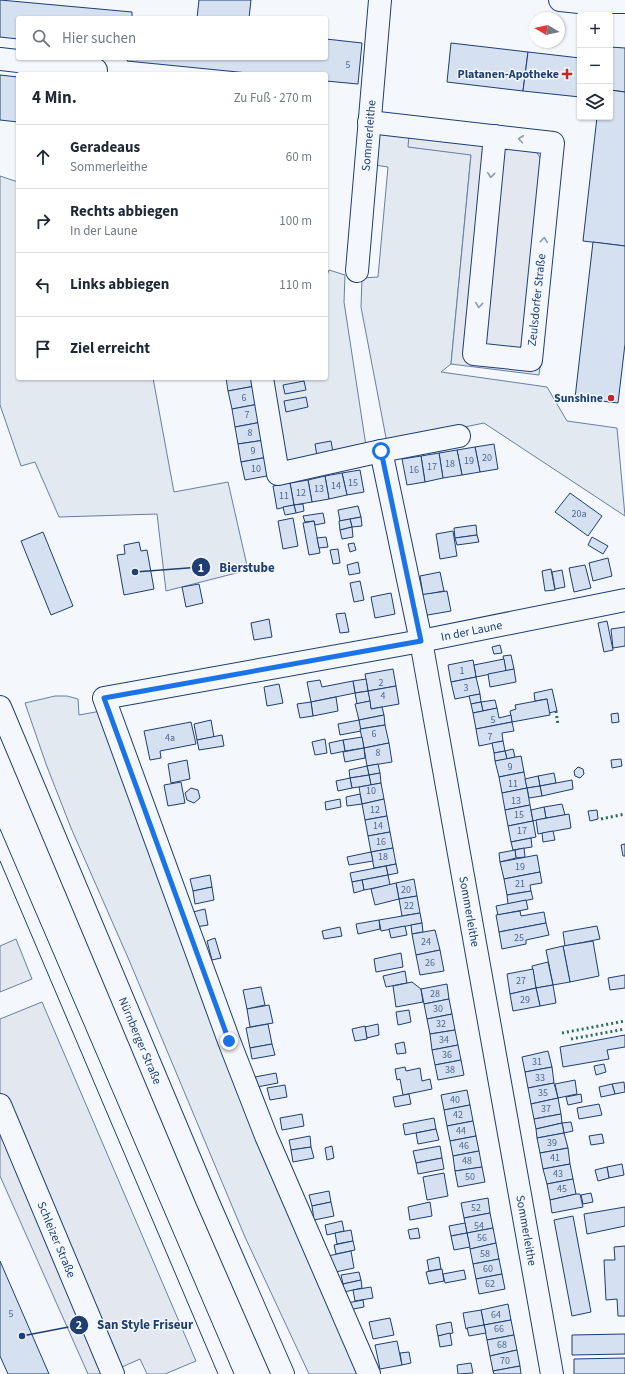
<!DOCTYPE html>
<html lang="de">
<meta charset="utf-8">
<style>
:root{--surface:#fff;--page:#f6f6f7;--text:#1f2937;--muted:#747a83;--line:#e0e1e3}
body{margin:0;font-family:"Source Sans 3",sans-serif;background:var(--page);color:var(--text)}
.controls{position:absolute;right:12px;top:12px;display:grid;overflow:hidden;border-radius:4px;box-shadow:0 1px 3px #0004}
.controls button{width:36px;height:36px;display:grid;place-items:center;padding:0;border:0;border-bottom:1px solid var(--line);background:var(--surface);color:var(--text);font:20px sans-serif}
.compass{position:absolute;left:529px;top:12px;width:36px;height:36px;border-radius:50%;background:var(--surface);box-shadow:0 1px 3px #0004;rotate:279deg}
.stop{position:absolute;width:12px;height:12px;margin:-9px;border:3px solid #1a73e8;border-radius:50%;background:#fff}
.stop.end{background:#1a73e8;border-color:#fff;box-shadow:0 1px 4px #0008}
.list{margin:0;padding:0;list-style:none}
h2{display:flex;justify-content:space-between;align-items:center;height:52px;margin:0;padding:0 16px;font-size:17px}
h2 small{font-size:13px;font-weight:400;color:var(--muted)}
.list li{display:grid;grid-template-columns:26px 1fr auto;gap:12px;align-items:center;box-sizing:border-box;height:64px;padding:0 16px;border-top:1px solid var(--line)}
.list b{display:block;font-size:15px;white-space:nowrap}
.list p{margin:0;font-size:13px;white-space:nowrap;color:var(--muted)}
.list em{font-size:13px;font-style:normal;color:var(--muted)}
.icon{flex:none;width:22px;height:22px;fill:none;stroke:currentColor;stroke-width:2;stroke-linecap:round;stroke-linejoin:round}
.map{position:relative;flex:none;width:625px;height:1374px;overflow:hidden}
.search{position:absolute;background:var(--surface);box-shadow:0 1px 3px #0004;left:16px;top:16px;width:312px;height:44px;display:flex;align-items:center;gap:10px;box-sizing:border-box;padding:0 14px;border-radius:4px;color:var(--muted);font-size:15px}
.panel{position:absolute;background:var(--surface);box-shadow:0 1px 3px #0004;left:16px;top:72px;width:312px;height:308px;border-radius:4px}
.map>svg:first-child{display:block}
.green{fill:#e3e9f0;stroke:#687fa3}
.parking{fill:#e3e8f0;stroke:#687fa3}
.building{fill:#d5e0f0;stroke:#1d3f73}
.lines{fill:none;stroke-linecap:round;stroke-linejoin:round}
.minor-casing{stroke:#1d3f73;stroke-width:24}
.major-casing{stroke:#1d3f73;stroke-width:24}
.minor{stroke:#f4f7fb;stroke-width:22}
.major{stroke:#f4f7fb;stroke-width:22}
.tram{stroke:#1d3f73;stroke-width:1}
.hedge{stroke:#2c6c60;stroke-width:3;stroke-dasharray:2 3;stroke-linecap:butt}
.oneway{stroke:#889bb7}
.route{stroke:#1a73e8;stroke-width:5}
.poi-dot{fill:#c62828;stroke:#f4f7fb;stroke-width:1.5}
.labels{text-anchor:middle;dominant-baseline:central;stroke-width:3;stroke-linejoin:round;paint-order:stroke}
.number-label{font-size:10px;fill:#4b6792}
.poi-label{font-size:12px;font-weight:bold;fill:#1d3f73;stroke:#f4f7fb;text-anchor:end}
.street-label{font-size:12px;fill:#1d3f73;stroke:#f4f7fb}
.leader{fill:none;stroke:#1d3f73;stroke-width:1.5}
.callout-dot{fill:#1d3f73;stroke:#f4f7fb;stroke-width:1.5}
.mark-label{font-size:12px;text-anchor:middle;font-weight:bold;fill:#fff}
.callout-label{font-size:13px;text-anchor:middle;font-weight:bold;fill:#1d3f73;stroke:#f4f7fb;stroke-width:3;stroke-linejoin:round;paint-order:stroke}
</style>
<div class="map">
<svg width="625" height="1374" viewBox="0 0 625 1374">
<rect width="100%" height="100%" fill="#f4f7fb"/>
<g class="green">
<path d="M378,134L409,135V147L471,154L451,364L441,372L547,387L567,421L617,428L625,516L484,423L387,443L361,307L362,278L378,277L388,167L375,165Z"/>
<path d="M0,176L18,182V378H153L174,492L228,482L248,570L166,591L157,514L59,517L35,462L21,466L0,405Z"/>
<path d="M329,270L345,275L344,302L366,446L286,462L272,378H326V278Z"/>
<path d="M55,696H67L78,699L79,715L101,711L363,1374H309L245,1237L129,960L71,828L46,764L25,703Z"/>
</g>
<g class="parking">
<path d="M409,135L535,150L547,168L540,240L554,242L539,375L451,364L471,155L408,147Z"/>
<path d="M16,939L32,979L0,992V946Z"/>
<path d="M42,1002L196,1361L165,1374H147L140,1359L106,1374H88L0,1176V1019Z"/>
</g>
<g class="building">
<path d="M0,0L132,12V18H18V39L0,37Z"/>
<path d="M199,0H251L249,18H197Z"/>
<path d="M326,39L362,43L358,84L326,81V74H258L127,61L128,58H326Z"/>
<path d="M451,43L528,52L523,91L447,82Z"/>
<path d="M610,47L625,48V92L610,90Z"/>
<path d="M528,52L580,58V97L523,91Z"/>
<path d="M0,75L18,77V122L0,120Z"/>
<path d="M610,90L625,92V246L583,241L597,117H610Z"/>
<path d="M593,242L625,246V344L618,403L575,398Z"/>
<path d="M226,378H254L255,386L228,391Z"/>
<path d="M304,381L306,390L285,394L283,385Z"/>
<path d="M255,386L259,404L232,409L228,391Z"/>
<path d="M306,397L308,407L286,412L284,401Z"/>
<path d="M259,404L262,422L235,427L232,409Z"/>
<path d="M262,422L265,440L238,444L235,427Z"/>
<path d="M265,440L268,457L241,462L238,444Z"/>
<path d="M331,441L333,452L317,456L315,444Z"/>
<path d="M494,444L498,469L480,472L475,447Z"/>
<path d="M475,447L480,472L462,475L457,450Z"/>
<path d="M457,450L462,475L443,478L439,453Z"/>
<path d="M439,453L443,478L425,482L421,456Z"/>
<path d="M421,456L425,482L407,485L402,459Z"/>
<path d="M268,457L272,475L245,480L241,462Z"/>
<path d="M360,470L364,492L347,495L342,473Z"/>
<path d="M342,473L347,495L329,499L325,476Z"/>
<path d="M325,476L329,499L312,502L308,480Z"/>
<path d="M308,480L312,502L294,505L290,483Z"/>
<path d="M290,483L294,505L277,509L273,486Z"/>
<path d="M570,493L602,516L588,536L555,512Z"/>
<path d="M303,504L304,511L296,513L294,505Z"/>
<path d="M294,505L296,513L285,515L283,507Z"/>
<path d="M358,506L361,517L340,521L338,510Z"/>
<path d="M323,513L325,523L315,525L314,521L305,522L303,516Z"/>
<path d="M361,517L362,526L352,527L350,519Z"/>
<path d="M293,518L298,546L283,549L278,521Z"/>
<path d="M350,519L352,527L340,530L339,521Z"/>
<path d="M314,521L320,553L309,555L303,523Z"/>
<path d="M476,525L477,535L455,538L454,528Z"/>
<path d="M352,527L353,537L342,539L340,530Z"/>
<path d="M453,531L457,556L440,559L436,534Z"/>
<path d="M43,532L73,606L51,615L21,541Z"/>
<path d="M477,535L479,542L457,545L455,538Z"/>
<path d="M326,537L328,547L319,548L317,538Z"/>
<path d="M592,537L608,546L603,554L588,545Z"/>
<path d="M139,542L141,551L147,550L154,589L124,595L117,555L125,554L124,545Z"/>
<path d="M354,543L356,550L350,552L348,544Z"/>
<path d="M338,549L340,563L333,564L330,550Z"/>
<path d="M608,558L612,576L593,581L589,563Z"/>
<path d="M358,562L360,573L349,575L347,565Z"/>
<path d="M585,565L591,588L574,592L569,568Z"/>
<path d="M551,569L555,590L545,591L542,571Z"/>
<path d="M562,570L565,587L555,589L552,572Z"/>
<path d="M440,572L444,591L423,595L420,576Z"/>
<path d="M360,581L364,600L354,602L350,583Z"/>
<path d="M199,584L203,603L186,607L182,587Z"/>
<path d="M447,591L451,611L422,616L419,595Z"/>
<path d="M391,593L395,614L375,618L371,597Z"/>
<path d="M345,613L349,632L340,633L336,614Z"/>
<path d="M269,619L272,637L254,640L251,623Z"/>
<path d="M607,621L613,650L604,652L598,623Z"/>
<path d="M625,627V646L613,648L611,629Z"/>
<path d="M500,645L502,653L494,654L492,647Z"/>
<path d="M511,655L514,669L506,671L503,656Z"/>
<path d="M504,659L506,671L476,677L474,665Z"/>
<path d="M473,660L476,677L451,682L448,665Z"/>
<path d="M393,669L396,686L368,691L365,674Z"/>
<path d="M514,669L516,682L490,687L488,674Z"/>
<path d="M476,677L480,694L455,699L451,682Z"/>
<path d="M366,679L368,691L355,693L353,681Z"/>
<path d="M320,680L322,687L353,681L355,693L311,702L307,682Z"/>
<path d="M279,684L283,703L267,706L264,687Z"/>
<path d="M396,686L399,704L371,709L368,691Z"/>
<path d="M552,689L557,711L549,713L547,699L535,701L534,693Z"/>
<path d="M368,691L370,701L357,704L355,693Z"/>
<path d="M480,694L481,702L471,704L469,696Z"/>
<path d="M336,697L338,711L313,716L311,702Z"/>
<path d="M547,699L550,715L512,722L510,711L516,709L515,705Z"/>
<path d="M495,700L497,708L483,711L481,702Z"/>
<path d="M370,701L371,709L382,707L384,715L359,720L355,704Z"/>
<path d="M311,702L313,716L300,718L297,704Z"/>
<path d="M481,702L483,711L473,713L471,704Z"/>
<path d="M497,708L499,718L511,715L512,722L476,729L473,713Z"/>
<path d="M618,713L619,722L612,723L611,714Z"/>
<path d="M384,715L385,725L360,729L359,720Z"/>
<path d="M211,720L214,737L197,740L194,724Z"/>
<path d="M359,720L361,731L340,735L338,724Z"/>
<path d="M191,722L196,744L160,751L161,758L150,760L144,731Z"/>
<path d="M512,722L514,731L502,733L503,741L479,746L476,729Z"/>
<path d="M385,725L389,743L364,748L360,729Z"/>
<path d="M222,735L224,746L199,750L197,740Z"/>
<path d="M362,737L364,748L345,751L343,740Z"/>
<path d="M325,739L327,753L315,755L312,742Z"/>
<path d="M343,740L345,751L331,754L329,743Z"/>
<path d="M503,741L505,751L494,753L492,743Z"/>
<path d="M389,743L392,762L367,766L364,748Z"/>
<path d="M364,748L365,758L345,762L343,752Z"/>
<path d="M513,749L515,757L507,759L505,751Z"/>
<path d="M505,751L507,759L495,761L494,753Z"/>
<path d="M521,756L524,772L499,777L495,761Z"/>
<path d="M621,759L622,766L612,768L611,760Z"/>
<path d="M187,760L190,779L171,783L168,764Z"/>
<path d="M378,764L380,773L369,775L367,766Z"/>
<path d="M367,766L369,775L350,778L349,770Z"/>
<path d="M578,767L583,769L584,774L580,778L575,776L574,771Z"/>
<path d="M524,772L527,788L502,793L499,777Z"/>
<path d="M380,773L381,783L371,785L369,775Z"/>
<path d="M554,773L556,783L540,786L538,776Z"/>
<path d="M369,775L371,785L352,788L350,778Z"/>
<path d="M538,776L540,786L527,788L525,779Z"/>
<path d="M350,778L352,788L338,791L336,781Z"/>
<path d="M572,780L573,789L542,796L540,786Z"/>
<path d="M181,782L185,803L168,806L164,785Z"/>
<path d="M381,783L384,799L362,804L359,787Z"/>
<path d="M540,786L542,796L529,798L527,788Z"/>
<path d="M191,788L198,790L200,798L194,803L187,800L185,793Z"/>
<path d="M527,788L530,805L505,810L502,793Z"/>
<path d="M360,794L362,804L347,806L346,797Z"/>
<path d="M340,799L341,807L326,810L325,802Z"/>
<path d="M384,799L387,816L365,820L362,804Z"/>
<path d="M562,804L565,815L546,818L544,807Z"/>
<path d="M530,805L533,821L508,826L505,810Z"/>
<path d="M544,807L546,818L533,821L531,810Z"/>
<path d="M597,810L598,819L590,821L588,811Z"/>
<path d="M569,814L571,828L538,834L536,820Z"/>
<path d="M387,816L390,832L368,836L365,820Z"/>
<path d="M533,821L536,837L511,842L508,826Z"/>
<path d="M553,831L555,840L543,842L542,833Z"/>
<path d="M390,832L393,848L371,852L368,836Z"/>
<path d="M531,838L532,847L513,850L511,842Z"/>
<path d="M625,844V856H623L621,845Z"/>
<path d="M393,848L396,864L374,868L371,852Z"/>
<path d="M524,848L525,857L516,858L515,850Z"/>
<path d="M515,850L516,858L500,862L499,853Z"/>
<path d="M371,852L373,861L349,865L347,857Z"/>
<path d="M537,855L540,872L504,879L500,862Z"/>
<path d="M396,864L398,873L388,875L386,866Z"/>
<path d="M386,866L388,875L352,882L350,873Z"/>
<path d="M540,872L542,883L530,885L531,891L507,895L504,879Z"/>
<path d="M210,875L212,887L193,891L190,879Z"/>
<path d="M388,875L390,885L364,890L362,880Z"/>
<path d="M414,879L417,896L399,899L396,883Z"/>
<path d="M362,880L364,890L354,893L352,882Z"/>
<path d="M396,883L399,899L375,905L371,889Z"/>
<path d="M212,887L214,900L195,904L193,891Z"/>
<path d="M531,891L533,899L508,904L507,895Z"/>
<path d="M417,896L420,913L402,916L399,899Z"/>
<path d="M526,900L528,909L498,915L496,906Z"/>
<path d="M205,909L208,925L196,927L193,912Z"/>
<path d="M520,911L521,916L544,912L546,923L499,932L496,915Z"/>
<path d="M420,913L422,923L381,931L379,920Z"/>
<path d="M379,920L380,929L358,934L356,924Z"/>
<path d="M422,923L423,932L412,934L411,925Z"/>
<path d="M546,923L549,935L526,940V944L502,949L499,932Z"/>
<path d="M405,926L407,935L391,938L389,929Z"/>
<path d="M597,926L600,939L565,946L563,932Z"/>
<path d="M340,927L342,936L324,939L322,931Z"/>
<path d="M435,930L440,950L416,955L412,934Z"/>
<path d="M215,938L221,958L212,960L207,941Z"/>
<path d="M593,941L599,976L570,982L563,946Z"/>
<path d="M563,946L570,982L553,985L546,950Z"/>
<path d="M440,950L444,971L420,975L416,955Z"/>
<path d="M401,953L403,967L376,972L374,959Z"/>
<path d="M548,962L553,985L536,988L532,966Z"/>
<path d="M533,969L536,988L510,994L507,974Z"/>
<path d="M405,971L407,983L386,987L383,976Z"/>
<path d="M625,975V988L610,990L608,978Z"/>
<path d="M412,982L421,989L423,1002L396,1007L393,986Z"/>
<path d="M447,984L449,999L424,1004L421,989Z"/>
<path d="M553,985L556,1003L540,1006L536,988Z"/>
<path d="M261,987L265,1005L247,1009L243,990Z"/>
<path d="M536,988L540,1006L513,1011L510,994Z"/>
<path d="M449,999L452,1014L427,1019L424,1004Z"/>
<path d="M269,1005L273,1023L250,1027L247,1009Z"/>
<path d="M409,1010L411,1022L398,1025L396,1012Z"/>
<path d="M452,1014L455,1030L430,1034L427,1019Z"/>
<path d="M268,1024L272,1044L250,1048L246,1028Z"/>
<path d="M378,1024L379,1035L367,1038L365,1027Z"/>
<path d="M365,1026L367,1039L355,1041L352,1029Z"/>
<path d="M455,1030L458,1045L432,1050L430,1034Z"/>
<path d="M625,1035V1047L607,1050L609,1059L563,1067L560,1047Z"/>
<path d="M404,1042L406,1053L397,1054L395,1044Z"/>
<path d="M272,1044L275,1055L252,1059L250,1048Z"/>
<path d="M458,1045L461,1060L435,1065L432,1050Z"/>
<path d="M548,1051L552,1067L525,1072L522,1057Z"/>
<path d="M461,1060L464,1075L438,1080L435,1065Z"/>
<path d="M604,1064L606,1072L596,1075L594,1066Z"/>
<path d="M405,1067L406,1071L420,1068L422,1081L430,1079L432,1089L403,1095L400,1079L397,1080L395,1069Z"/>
<path d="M552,1067L554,1083L528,1088L525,1072Z"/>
<path d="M276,1073L278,1083L257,1087L255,1077Z"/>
<path d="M575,1080L577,1094L558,1098L555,1084Z"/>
<path d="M624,1082L625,1092L615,1094L612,1084Z"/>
<path d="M554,1083L558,1098L531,1104L528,1088Z"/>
<path d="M612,1084L615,1094L601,1097L599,1087Z"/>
<path d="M285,1085L287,1097L270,1100L267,1088Z"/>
<path d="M467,1090L470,1105L444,1110L441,1095Z"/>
<path d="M409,1094L411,1104L395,1107L393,1097Z"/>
<path d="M581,1094L582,1102L568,1105L566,1097Z"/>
<path d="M558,1098L561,1114L534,1119L531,1104Z"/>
<path d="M599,1104L602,1115L579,1119L577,1108Z"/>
<path d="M470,1105L473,1121L447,1126L444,1110Z"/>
<path d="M302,1114L304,1126L282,1130L280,1118Z"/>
<path d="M561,1114L562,1123L536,1129L534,1119Z"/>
<path d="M434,1118L436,1129L405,1135L403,1124Z"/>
<path d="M473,1121L476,1136L450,1141L447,1126Z"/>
<path d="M571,1122L573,1131L564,1133L562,1123Z"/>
<path d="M562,1123L564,1133L537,1138L536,1129Z"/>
<path d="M436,1129L439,1140L418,1144L416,1133Z"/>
<path d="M564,1133L568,1148L540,1153L537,1138Z"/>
<path d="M602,1134L604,1143L591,1145L589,1136Z"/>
<path d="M310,1136L311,1147L291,1150L289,1140Z"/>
<path d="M476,1136L479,1151L453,1156L450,1141Z"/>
<path d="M332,1146L334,1158L327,1160L325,1148Z"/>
<path d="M440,1146L442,1158L416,1163L413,1151Z"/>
<path d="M311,1147L314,1158L293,1162L291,1150Z"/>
<path d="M568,1148L570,1164L543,1169L540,1153Z"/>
<path d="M479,1151L482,1167L455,1171L453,1156Z"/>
<path d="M442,1158L444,1169L418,1174L416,1163Z"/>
<path d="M570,1164L573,1179L547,1184L543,1169Z"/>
<path d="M622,1164L624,1175L609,1178L607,1167Z"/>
<path d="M482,1167L485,1182L458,1187L455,1171Z"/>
<path d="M607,1167L609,1178L598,1181L595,1170Z"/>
<path d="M444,1173L448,1196L427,1200L423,1177Z"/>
<path d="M573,1179L576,1194L550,1200L547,1184Z"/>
<path d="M329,1191L331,1202L312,1206L309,1195Z"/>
<path d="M591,1193L593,1202L583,1204L581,1195Z"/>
<path d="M576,1194H580L583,1207L552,1213L550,1200Z"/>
<path d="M488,1198L490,1213L464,1218L461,1203Z"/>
<path d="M331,1202L334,1216L314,1220L312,1206Z"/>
<path d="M430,1202L432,1216L410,1220L408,1207Z"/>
<path d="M625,1207V1226L587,1234L584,1214Z"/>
<path d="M490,1213L493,1228L467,1233L464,1218Z"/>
<path d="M573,1216L591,1312L572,1316L554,1220Z"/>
<path d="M342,1221L344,1231L327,1235L325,1225Z"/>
<path d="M465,1223L467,1233L451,1236L449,1226Z"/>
<path d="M418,1228L420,1238L410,1239L408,1230Z"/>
<path d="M493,1228L496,1243L470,1249L467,1233Z"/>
<path d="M351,1230L353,1241L337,1244L335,1233Z"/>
<path d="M467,1233L470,1247L454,1250L451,1236Z"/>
<path d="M353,1241L355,1250L336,1254L334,1245Z"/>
<path d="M496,1243L499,1259L473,1264L470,1249Z"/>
<path d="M625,1246V1316H618L617,1299L606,1300L604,1260H615L614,1247Z"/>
<path d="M351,1251L354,1268L331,1273L328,1256Z"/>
<path d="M439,1257L441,1269L429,1271L427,1260Z"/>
<path d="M499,1259L502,1274L476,1279L473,1264Z"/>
<path d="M0,1261L49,1374H8L0,1356Z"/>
<path d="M442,1269L444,1281L429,1284L426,1272Z"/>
<path d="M464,1270L466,1279L445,1283L443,1274Z"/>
<path d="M359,1272L361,1280L343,1284L341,1275Z"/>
<path d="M502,1274L505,1289L479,1294L476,1279Z"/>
<path d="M361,1280L362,1288L344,1292L343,1284Z"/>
<path d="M371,1287L373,1298L355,1301L353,1290Z"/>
<path d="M363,1300L364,1307L348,1310L347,1303Z"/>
<path d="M508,1304L511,1320L484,1325L481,1310Z"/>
<path d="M481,1310L484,1325L466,1329L463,1313Z"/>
<path d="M390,1318L394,1335L373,1339L369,1322Z"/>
<path d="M511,1320L514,1335L487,1340L484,1325Z"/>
<path d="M451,1322L453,1333L438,1336L436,1325Z"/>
<path d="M484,1325L486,1333L469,1336L467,1328Z"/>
<path d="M450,1333L452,1345L440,1347L438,1336Z"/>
<path d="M625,1334V1354L572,1355V1335Z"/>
<path d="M514,1335L517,1350L490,1356L487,1340Z"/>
<path d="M397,1341L402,1365L380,1369L375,1345Z"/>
<path d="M517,1350L520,1366L493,1371L490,1356Z"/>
<path d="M409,1352L411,1363L402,1365L400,1353Z"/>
<path d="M625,1358V1374H574V1359Z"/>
<path d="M471,1363L473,1373L458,1374L457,1365Z"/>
<path d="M520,1366L521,1374H494L493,1371Z"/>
</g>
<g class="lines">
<g class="minor-casing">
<g id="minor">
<path d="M560,0L579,2H625"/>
<path d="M0,59L96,70"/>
<path d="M369,122L553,143L531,360L474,354L495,136"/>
<path id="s1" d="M357,271L380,0"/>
<path d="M262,378L278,474L381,451L459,436"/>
<path id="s2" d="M381,451L421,641L552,1374"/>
<path id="s3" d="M0,1105L113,1374"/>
<path id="s4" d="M369,1374L266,1136L229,1041L104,698L421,641L625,600"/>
</g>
</g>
<g class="major-casing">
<g id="major">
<path id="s5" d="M0,707L207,1200L283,1374"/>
</g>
</g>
<use href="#minor" class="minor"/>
<use href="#major" class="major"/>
<g class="tram">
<path d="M0,829L234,1374"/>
<path d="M0,861L218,1374"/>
</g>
<g class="hedge">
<path d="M556,711L558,725"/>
<path d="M601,819L625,814"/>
<path d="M562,1033L625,1021"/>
<path d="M571,1039L625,1029"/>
</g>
</g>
<defs><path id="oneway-chevron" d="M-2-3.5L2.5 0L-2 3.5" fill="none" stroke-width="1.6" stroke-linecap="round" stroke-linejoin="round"/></defs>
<g class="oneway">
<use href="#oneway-chevron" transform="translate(521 139) rotate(-173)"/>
<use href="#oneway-chevron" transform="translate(491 175) rotate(96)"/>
<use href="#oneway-chevron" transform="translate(544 240) rotate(-84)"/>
<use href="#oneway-chevron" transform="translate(479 305) rotate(96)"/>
</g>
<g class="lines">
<path class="route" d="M229,1041L104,698L421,641L381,451"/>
</g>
<g class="poi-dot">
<path d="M565 68h4v4h4v4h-4v4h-4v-4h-4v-4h4z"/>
<circle cx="611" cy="398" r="4"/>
</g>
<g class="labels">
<g class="number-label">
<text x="348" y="65">5</text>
<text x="244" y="398">6</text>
<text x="247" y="415">7</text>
<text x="250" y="433">8</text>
<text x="253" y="451">9</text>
<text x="487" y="458">20</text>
<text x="469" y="461">19</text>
<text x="450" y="464">18</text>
<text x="432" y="467">17</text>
<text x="256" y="469">10</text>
<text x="414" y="470">16</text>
<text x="353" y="483">15</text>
<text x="336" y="486">14</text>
<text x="319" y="489">13</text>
<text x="301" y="493">12</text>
<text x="284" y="496">11</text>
<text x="579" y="514">20a</text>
<text x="462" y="671">1</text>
<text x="381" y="683">2</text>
<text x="466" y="688">3</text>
<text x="383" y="696">4</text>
<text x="493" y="720">5</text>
<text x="374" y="734">6</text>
<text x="490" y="737">7</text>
<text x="170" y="738">4a</text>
<text x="378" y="753">8</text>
<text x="510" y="767">9</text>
<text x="513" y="784">11</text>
<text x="371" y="791">10</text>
<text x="516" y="801">13</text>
<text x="375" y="810">12</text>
<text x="519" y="815">15</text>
<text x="378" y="826">14</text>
<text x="522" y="831">17</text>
<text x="381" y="842">16</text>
<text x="383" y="857">18</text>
<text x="520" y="867">19</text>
<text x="520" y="884">21</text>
<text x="406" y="890">20</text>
<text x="409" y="906">22</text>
<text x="519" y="938">25</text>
<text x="426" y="942">24</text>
<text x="430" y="963">26</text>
<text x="521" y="981">27</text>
<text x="435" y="994">28</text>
<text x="525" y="1000">29</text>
<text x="438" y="1009">30</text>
<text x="441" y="1024">32</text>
<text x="444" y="1040">34</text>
<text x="447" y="1055">36</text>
<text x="537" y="1062">31</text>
<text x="450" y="1070">38</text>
<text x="540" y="1078">33</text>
<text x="543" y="1093">35</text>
<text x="455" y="1100">40</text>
<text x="546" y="1109">37</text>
<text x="458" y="1115">42</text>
<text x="461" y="1131">44</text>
<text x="552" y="1143">39</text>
<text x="464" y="1146">46</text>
<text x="555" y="1158">41</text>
<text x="467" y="1161">48</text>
<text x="558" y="1174">43</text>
<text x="470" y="1177">50</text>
<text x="562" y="1189">45</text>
<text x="476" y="1208">52</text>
<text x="479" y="1226">54</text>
<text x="482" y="1238">56</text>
<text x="485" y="1254">58</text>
<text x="488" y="1269">60</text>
<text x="490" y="1284">62</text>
<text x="11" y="1314">5</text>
<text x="496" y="1315">64</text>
<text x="499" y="1329">66</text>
<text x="502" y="1345">68</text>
<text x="505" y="1361">70</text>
</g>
<g class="poi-label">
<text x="559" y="74">Platanen-Apotheke</text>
<text x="603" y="398">Sunshine</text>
</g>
<g class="street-label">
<text stroke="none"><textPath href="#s1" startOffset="136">Sommerleithe</textPath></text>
<text transform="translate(537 300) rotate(-84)">Zeulsdorfer Straße</text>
<text stroke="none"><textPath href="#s4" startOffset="1100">In der Laune</textPath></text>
<text stroke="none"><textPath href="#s2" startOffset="469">Sommerleithe</textPath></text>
<text stroke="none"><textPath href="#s5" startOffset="362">Nürnberger Straße</textPath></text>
<text stroke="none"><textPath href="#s2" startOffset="793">Sommerleithe</textPath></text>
<text stroke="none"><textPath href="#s3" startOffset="146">Schleizer Straße</textPath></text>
</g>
</g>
<path class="leader" d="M135 572L201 567M22 1336L79 1325"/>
<g class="callout-dot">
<circle cx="135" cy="572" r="4"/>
<circle cx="22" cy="1336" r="4"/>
<circle cx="201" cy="567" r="10"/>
<circle cx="79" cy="1325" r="10"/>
</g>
<g class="mark-label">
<text x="201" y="572">1</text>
<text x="79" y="1329">2</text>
</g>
<g class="callout-label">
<text x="247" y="572">Bierstube</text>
<text x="145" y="1329">San Style Friseur</text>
</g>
</svg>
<div class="controls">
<button>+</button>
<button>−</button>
<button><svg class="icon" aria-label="layers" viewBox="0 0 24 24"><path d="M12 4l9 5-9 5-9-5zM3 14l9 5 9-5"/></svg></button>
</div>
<svg class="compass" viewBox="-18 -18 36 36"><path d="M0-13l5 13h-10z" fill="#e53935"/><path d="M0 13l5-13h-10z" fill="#747a83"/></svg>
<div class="stop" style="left:381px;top:451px"></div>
<div class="stop end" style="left:229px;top:1041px"></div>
<div class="search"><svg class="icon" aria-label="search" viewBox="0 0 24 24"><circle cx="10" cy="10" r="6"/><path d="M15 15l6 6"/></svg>Hier suchen</div>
<section class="panel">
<h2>4 Min.<small>Zu Fuß · 270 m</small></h2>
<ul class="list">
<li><svg class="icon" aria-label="ahead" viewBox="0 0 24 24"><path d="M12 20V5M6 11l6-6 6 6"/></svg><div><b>Geradeaus</b><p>Sommerleithe</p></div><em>60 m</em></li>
<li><svg class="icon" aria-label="right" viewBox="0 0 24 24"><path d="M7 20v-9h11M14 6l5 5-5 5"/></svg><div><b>Rechts abbiegen</b><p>In der Laune</p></div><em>100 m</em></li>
<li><svg class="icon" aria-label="left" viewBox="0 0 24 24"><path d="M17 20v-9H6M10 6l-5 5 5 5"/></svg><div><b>Links abbiegen</b></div><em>110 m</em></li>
<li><svg class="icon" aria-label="arrive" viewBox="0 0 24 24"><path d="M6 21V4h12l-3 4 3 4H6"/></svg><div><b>Ziel erreicht</b></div></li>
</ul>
</section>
</div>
